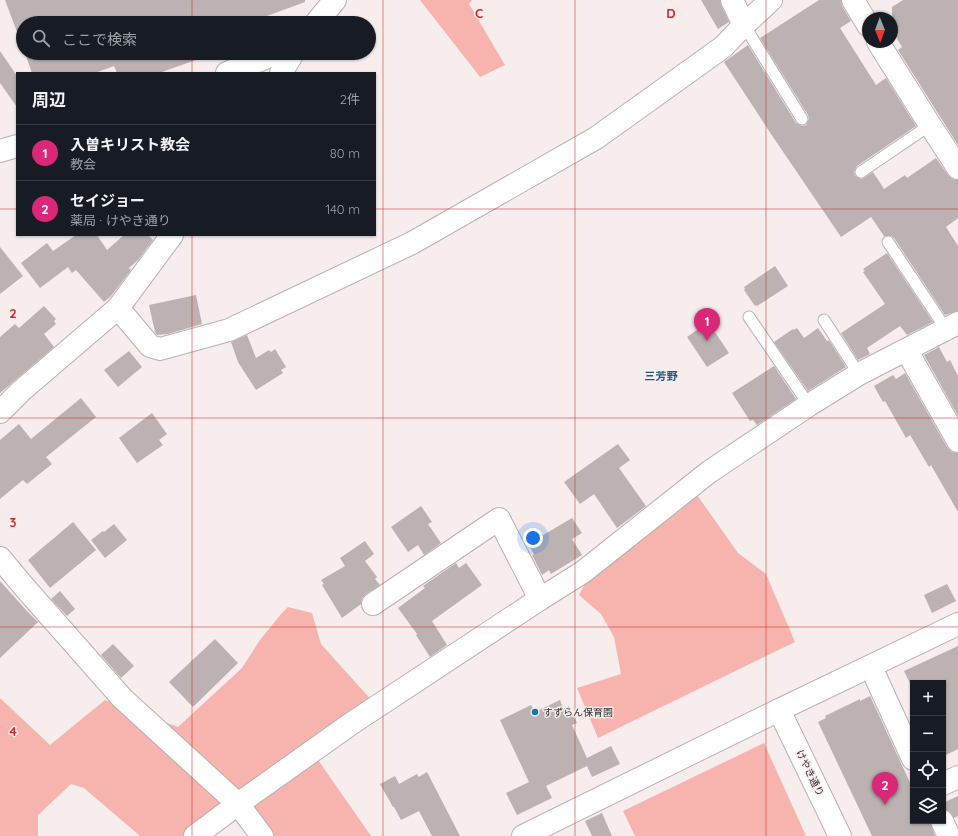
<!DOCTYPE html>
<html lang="ja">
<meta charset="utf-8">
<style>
:root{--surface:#171b24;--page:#242831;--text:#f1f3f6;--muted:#9ea1a6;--line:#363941;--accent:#db2777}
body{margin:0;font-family:Quicksand,"Noto Sans JP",sans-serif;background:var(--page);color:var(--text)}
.controls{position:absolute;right:12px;bottom:12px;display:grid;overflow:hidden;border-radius:0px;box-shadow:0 1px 3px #0004}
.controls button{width:36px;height:36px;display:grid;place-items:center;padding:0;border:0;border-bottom:1px solid var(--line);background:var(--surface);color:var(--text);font:20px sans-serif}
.compass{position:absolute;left:862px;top:12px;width:36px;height:36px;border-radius:50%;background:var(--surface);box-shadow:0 1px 3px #0004;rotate:179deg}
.you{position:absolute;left:533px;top:538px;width:14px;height:14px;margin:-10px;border:3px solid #fff;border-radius:50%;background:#1a73e8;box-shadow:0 0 0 6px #1a73e833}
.badge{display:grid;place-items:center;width:26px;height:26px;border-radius:50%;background:var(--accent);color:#fff;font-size:13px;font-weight:700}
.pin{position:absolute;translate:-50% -33px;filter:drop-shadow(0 1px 2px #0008)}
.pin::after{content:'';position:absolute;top:21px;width:14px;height:12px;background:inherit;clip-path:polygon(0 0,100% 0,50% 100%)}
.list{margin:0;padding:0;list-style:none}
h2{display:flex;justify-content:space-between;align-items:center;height:52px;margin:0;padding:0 16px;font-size:17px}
h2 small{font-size:13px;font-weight:400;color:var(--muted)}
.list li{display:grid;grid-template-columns:26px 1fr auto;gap:12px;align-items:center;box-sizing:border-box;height:56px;padding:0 16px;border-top:1px solid var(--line)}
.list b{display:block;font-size:15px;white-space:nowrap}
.list p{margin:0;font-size:13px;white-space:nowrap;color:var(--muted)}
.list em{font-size:13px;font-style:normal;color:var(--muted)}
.icon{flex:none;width:22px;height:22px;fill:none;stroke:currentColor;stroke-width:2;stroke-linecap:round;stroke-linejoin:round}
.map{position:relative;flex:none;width:958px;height:836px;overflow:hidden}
.search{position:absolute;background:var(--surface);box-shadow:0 1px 3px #0004;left:16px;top:16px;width:360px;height:44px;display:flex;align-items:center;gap:10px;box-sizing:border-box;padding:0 14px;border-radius:22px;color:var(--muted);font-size:15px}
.panel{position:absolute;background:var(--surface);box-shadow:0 1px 3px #0004;left:16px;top:72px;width:360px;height:164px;border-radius:0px}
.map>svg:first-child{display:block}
.green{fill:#f7b3ad}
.building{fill:#bbb2b1}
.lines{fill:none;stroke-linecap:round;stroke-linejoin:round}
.service-casing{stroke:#bab1b0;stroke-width:13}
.minor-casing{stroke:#bab1b0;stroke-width:24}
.tertiary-casing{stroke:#bab1b0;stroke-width:24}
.service{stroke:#fff;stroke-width:11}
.minor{stroke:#fff;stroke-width:22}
.tertiary{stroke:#fff;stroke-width:22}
.grid{fill:none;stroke:#d62828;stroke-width:1;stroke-opacity:0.55}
.poi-dot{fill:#1578a4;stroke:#f7edec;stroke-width:1.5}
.labels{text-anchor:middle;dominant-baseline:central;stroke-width:3;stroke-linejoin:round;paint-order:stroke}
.poi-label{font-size:10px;fill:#343030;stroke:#f7edec;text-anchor:start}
.street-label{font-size:10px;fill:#343030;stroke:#f7edec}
.neighbourhood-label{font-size:11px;font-weight:bold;fill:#1c5a79;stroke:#f7edec}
.grid-label{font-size:13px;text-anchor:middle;font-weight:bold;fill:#d62828;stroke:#f7edec;stroke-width:3;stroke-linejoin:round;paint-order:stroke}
</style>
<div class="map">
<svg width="958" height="836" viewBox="0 0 958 836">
<rect width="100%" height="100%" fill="#f7edec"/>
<g class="green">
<path d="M420,0H472L469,4L505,65L480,77Z"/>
<path d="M697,495L738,553L766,574L795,642L598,738L577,688L621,674L614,637L601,614L579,595L587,580Z"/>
<path d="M288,607L312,613L321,644L374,703L309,747L371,836H270L238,793L183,836H140L84,788L71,784L38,815V836H0V698L50,745L105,700L178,727L242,668L260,640L281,614Z"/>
<path d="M764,743L806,836H635L623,811Z"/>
</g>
<g class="building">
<path d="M5,0H305V2L248,23H23V48Z"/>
<path d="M701,0H720L721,5L729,22L718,29Z"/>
<path d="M819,0H841L842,6L851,21L840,28L876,85L886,78L916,126L857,166L854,172L855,176L862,179L873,172L884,189L905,175L907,178L936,158L948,175L952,179L958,180V218L946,227L958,246V311L945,315L894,238L891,236H884L871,217L841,237L771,134L724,62L748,45L796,123L802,126L806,125L809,119L808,115L760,38Z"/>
<path d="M903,0H958V145L898,50L902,47L892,30V7Z"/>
<path d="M0,51L17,76V107L0,83Z"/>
<path d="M25,53H193L196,60L159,73H117L114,66L95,73H32Z"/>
<path d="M76,235H97L107,250L124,235H148L153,240L138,260L129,268L131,270L111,296L104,302L76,270L72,273L68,267L40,288L21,263L47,243L53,251Z"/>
<path d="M0,247L23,276L0,294Z"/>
<path d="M887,253L933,322L907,335L900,326L867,348L870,354L858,360L841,333L885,304L863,272L865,271L863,269Z"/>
<path d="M775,266L788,286L757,306L756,305L755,306L744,290L745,289L744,287Z"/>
<path d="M196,295L202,324L168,334L157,335L155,332L149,305Z"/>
<path d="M44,306L56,319L54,321L56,324L44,334L54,347L0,393V337L15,324L19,328Z"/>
<path d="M708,322L729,353L707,367L687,337Z"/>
<path d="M797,328L804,338L818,328L827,341L829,340L846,367L808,391L774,342L793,329L794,330Z"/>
<path d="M247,335L256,358L269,350L271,352L275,349L286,367L281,370L283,373L256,390L238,362L231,342Z"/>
<path d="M939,347L947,362L950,360L958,376V416L924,355Z"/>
<path d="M129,351L142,367L118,387L104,370Z"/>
<path d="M774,366L796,399L757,425L753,420L750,421L732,393Z"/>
<path d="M905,373L947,447L952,452L958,453V512L931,465L929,467L910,435L906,438L885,401L883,402L874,386L893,375L896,379Z"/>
<path d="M81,398L96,417L46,457L52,464L27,484L23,480L0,499V440L19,424L31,439Z"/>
<path d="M152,413L167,434L159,440L163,445L137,463L119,438Z"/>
<path d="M618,444L630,460L619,468L646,506L617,528L594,494L580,504L564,482Z"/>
<path d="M421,506L432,522L428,524L441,543L424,555L418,545L408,552L391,527Z"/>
<path d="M572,518L582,533L572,539L582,555L551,574L549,570L542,575L532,555L534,554L528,544Z"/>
<path d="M73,522L96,550L50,588L28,560Z"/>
<path d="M114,524L127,540L105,558L91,540L103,531L104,532Z"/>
<path d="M365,541L374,554L365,561L377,577L375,579L380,585L366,594L362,598L361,604L342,618L322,585L324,584L321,580L345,566L340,558Z"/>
<path d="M456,563L459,568L466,563L482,585L432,621L447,645L430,657L416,635L417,634L398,608L425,588L423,586Z"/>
<path d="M0,581L26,610L38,622L0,658Z"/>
<path d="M947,584L956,601L932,613L924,595Z"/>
<path d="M60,591L75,609L67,616L51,599Z"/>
<path d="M215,639L238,663L193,707L169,682Z"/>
<path d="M113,644L134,666L121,678L101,655Z"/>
<path d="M958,646V749L944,756L943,753V683H913V690L904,671Z"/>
<path d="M870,696L913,789V821H930L935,836H870H872L818,722L826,718L825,716L860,699V701Z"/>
<path d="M560,700L563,709L569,706L577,723L572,725L587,758L611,746L620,764L592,777L587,766L546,786L552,798L517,815L506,793L529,782L500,720L531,705L535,712Z"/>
<path d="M427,772L460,836H432L419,811L401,820L394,807H393L380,784L395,776L399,784L417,774L419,777Z"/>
<path d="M958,796V816L954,818L949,811L943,809V803Z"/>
<path d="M602,813L612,836H592L585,821Z"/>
</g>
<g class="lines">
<g class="service-casing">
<g id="service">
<path d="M744,25L802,119"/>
<path d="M861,172L930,125"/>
<path d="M888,242L946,329"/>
<path d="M749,317L809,405"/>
<path d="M824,320L859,374"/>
</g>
</g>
<g class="minor-casing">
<g id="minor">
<path d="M732,0L744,25"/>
<path d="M853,0L868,25"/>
<path d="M316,23L335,0"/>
<path d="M878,42L930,125L958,168"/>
<path d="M227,73L278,53"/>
<path d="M281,73L293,53"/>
<path d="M0,151L17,146"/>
<path d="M118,308L150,346L160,349L229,330L412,243L596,138L723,47L744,25L771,0"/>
<path d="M907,351L958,441"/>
<path d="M0,412L21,391L118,308L172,235"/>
<path d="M0,558L26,589L122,698L238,804L262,836"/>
<path d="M373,604L499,519L540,599"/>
<path d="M871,667L913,759"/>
<path d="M943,784L958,777"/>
<path d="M942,821L949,836"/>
<path d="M195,836L238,804L352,723L540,599L583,572L709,472L809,405L859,374L958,323"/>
</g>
</g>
<g class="tertiary-casing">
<g id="tertiary">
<path d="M779,710L840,836"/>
<path d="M523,836L779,710L958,624"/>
</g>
</g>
<use href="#service" class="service"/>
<use href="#minor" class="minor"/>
<use href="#tertiary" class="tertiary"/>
</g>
<path class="grid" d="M192,0V23M383,0V836M575,0V836M766,0V836M192,53V73M0,209H17M375,209H958M192,235V836M0,418H958M0,627H958"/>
<circle class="poi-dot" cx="535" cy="712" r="4"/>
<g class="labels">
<g class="poi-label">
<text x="543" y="712">すずらん保育園</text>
</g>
<g class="street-label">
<text transform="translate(810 773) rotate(64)">けやき通り</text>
</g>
<g class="neighbourhood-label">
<text x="661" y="376">三芳野</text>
</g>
</g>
<g class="grid-label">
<text x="479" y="18">C</text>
<text x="671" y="18">D</text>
<text x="13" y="318">2</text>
<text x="13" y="527">3</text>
<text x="13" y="736">4</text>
</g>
</svg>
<div class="controls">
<button>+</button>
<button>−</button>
<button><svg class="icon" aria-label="locate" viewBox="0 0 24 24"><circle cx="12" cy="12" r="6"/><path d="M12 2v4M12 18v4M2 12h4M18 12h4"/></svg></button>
<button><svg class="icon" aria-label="layers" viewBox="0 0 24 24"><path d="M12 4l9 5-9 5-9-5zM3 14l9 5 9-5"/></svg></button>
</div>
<svg class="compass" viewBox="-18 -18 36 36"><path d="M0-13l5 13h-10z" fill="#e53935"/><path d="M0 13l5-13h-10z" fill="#9ea1a6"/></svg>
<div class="you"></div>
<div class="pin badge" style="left:707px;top:341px">1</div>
<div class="pin badge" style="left:885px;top:805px">2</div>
<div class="search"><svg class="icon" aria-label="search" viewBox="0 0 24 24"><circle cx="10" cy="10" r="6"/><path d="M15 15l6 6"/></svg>ここで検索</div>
<section class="panel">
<h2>周辺<small>2件</small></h2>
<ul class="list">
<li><span class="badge">1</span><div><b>入曽キリスト教会</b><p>教会</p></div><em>80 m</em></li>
<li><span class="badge">2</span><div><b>セイジョー</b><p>薬局 · けやき通り</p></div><em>140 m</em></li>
</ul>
</section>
</div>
